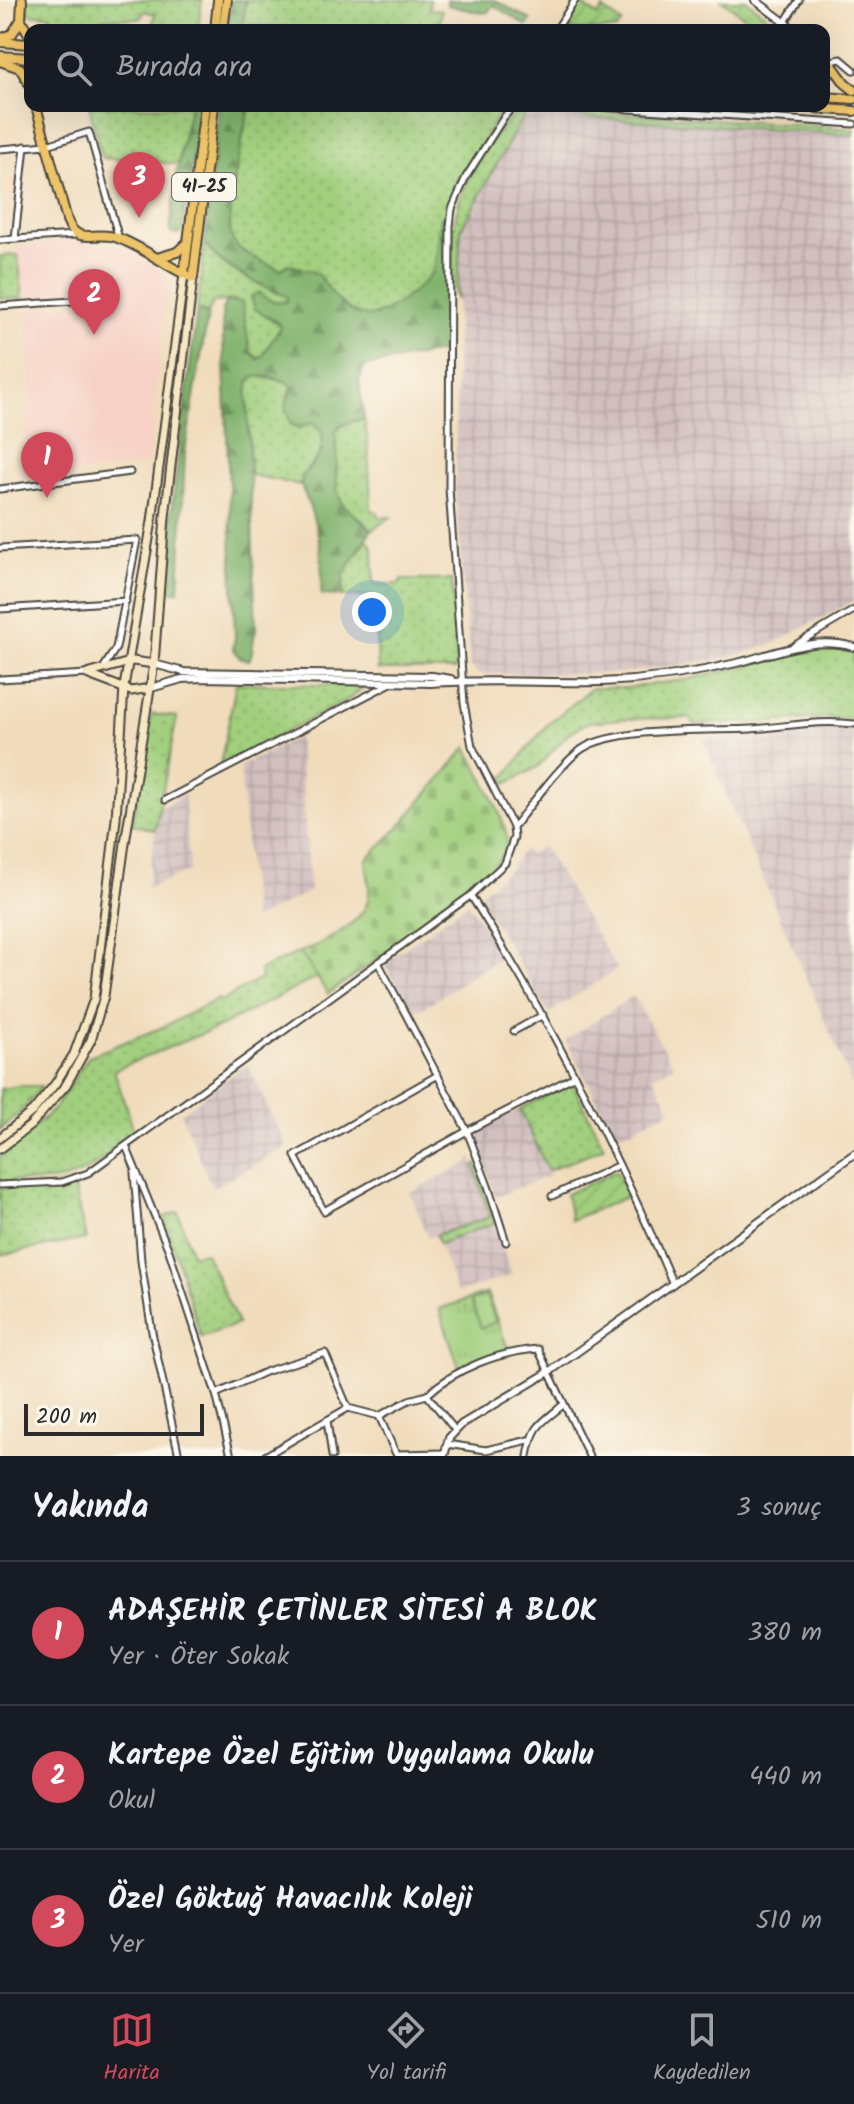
<!DOCTYPE html>
<html lang="tr">
<meta charset="utf-8">
<style>
:root{--surface:#171b24;--page:#242831;--text:#f1f3f6;--muted:#9ea1a6;--line:#363941;--accent:#d1495b}
body{margin:0;font-family:Kalam,sans-serif;background:var(--page);color:var(--text)}
.scale{position:absolute;left:24px;bottom:20px;width:180px;box-sizing:border-box;padding-left:8px;border:4px solid #2b2b2b;border-top:0;font-size:22px;line-height:28px;white-space:nowrap;color:#2b2b2b;-webkit-text-stroke:6px #fbf7ec;paint-order:stroke}
.you{position:absolute;left:372px;top:612px;width:28px;height:28px;margin:-20px;border:6px solid #fff;border-radius:50%;background:#1a73e8;box-shadow:0 0 0 12px #1a73e833}
.badge{display:grid;place-items:center;width:52px;height:52px;border-radius:50%;background:var(--accent);color:#fff;font-size:26px;font-weight:700}
.pin{position:absolute;translate:-50% -66px;filter:drop-shadow(0 2px 4px #0008)}
.pin::after{content:'';position:absolute;top:42px;width:28px;height:24px;background:inherit;clip-path:polygon(0 0,100% 0,50% 100%)}
.list{margin:0;padding:0;list-style:none}
h2{display:flex;justify-content:space-between;align-items:center;height:104px;margin:0;padding:0 32px;font-size:34px}
h2 small{font-size:26px;font-weight:400;color:var(--muted)}
.list li{display:grid;grid-template-columns:52px 1fr auto;gap:24px;align-items:center;box-sizing:border-box;height:144px;padding:0 32px;border-top:2px solid var(--line)}
.list b{display:block;font-size:30px;white-space:nowrap}
.list p{margin:0;font-size:26px;white-space:nowrap;color:var(--muted)}
.list em{font-size:26px;font-style:normal;color:var(--muted)}
.icon{flex:none;width:44px;height:44px;fill:none;stroke:currentColor;stroke-width:2;stroke-linecap:round;stroke-linejoin:round}
.map{position:relative;flex:none;width:854px;height:1456px;overflow:hidden}
.search{position:absolute;background:var(--surface);box-shadow:0 8px 32px #0002;left:24px;right:24px;top:24px;height:88px;display:flex;align-items:center;gap:20px;box-sizing:border-box;padding:0 28px;border-radius:16px;color:var(--muted);font-size:30px}
.sheet{height:536px;background:var(--surface)}
nav{display:flex;justify-content:space-around;align-items:center;box-sizing:border-box;height:112px;border-top:2px solid var(--line);background:var(--surface);font-size:22px;color:var(--muted)}
nav a{display:grid;justify-items:center;gap:4px}
nav .on{color:var(--accent)}
.map>svg:first-child{display:block}
.built{fill:#f7d1c6}
.industrial{fill:url(#industrial-grid)}
.grass{fill:url(#grass-dots);stroke:#667d54;stroke-width:2}
.forest{fill:url(#forest-firs);stroke:#566e4c;stroke-width:2}
.cemetery{fill:url(#cemetery-stones);stroke:#667d54;stroke-width:2}
.park{fill:url(#park-tufts);stroke:#667d54;stroke-width:2}
.garden{fill:url(#garden-furrows);stroke:#667d54;stroke-width:2}
.pitch{fill:#a1cf7d;stroke:#667d54;stroke-width:2}
.lines{fill:none;stroke-linecap:round;stroke-linejoin:round}
.minor-casing{stroke:#494641;stroke-width:9}
.tertiary-casing{stroke:#494641;stroke-width:10}
.secondary-casing{stroke:#494641;stroke-width:11}
.trunk-casing{stroke:#494641;stroke-width:12}
.minor{stroke:#fff;stroke-width:5}
.tertiary{stroke:#fff;stroke-width:6}
.secondary{stroke:#f8e7c3;stroke-width:7}
.trunk{stroke:#eec469;stroke-width:8}
.labels{text-anchor:middle;dominant-baseline:central;stroke-width:6;stroke-linejoin:round;paint-order:stroke}
.shield{fill:#fbf7ec;stroke:#696865;stroke-width:2}
.shield-label{font-size:18px;font-weight:bold;fill:#2b2b2b}
</style>
<div class="map">
<svg width="854" height="1456" viewBox="0 0 854 1456">
<defs>
<pattern id="industrial-grid" width="8" height="8" patternUnits="userSpaceOnUse" patternTransform="scale(2)"><rect width="8" height="8" fill="#d2bfbf"/><path d="M0 4h8M4 0v8" fill="none" stroke="#b4a4a4"/></pattern>
<pattern id="grass-dots" width="8" height="8" patternUnits="userSpaceOnUse" patternTransform="scale(2)"><rect width="8" height="8" fill="#a1cf7d"/><path d="M2 2h.1M6 6h.1" fill="none" stroke="#8bb26c" stroke-width="1.8" stroke-linecap="round"/></pattern>
<pattern id="forest-firs" width="22" height="20" patternUnits="userSpaceOnUse" patternTransform="scale(2)"><rect width="22" height="20" fill="#80b26c"/><path d="M5 1l3.5 6h-7zM16 11l3.5 6h-7z" fill="#699159"/></pattern>
<pattern id="cemetery-stones" width="16" height="16" patternUnits="userSpaceOnUse" patternTransform="scale(2)"><rect width="16" height="16" fill="#a1cf7d"/><path d="M2 7V4a2 2 0 0 1 4 0v3zM10 15v-3a2 2 0 0 1 4 0v3z" fill="#8bb26c"/></pattern>
<pattern id="park-tufts" width="24" height="20" patternUnits="userSpaceOnUse" patternTransform="scale(2)"><rect width="24" height="20" fill="#a1cf7d"/><path d="M3 7l-1-3M5 7V3M7 7l1-3M15 17l-1-3M17 17v-4M19 17l1-3" fill="none" stroke="#8bb26c"/></pattern>
<pattern id="garden-furrows" width="10" height="10" patternUnits="userSpaceOnUse" patternTransform="scale(2)"><rect width="10" height="10" fill="#a1cf7d"/><path d="M-1 1l2-2M0 10L10 0M9 11l2-2" fill="none" stroke="#8bb26c"/></pattern>
</defs>
<rect width="100%" height="100%" fill="#fbf7ec"/>
<filter id="ink" filterUnits="userSpaceOnUse"><feTurbulence type="fractalNoise" baseFrequency=".0125" numOctaves="2"/><feDisplacementMap in="SourceGraphic" scale="16" xChannelSelector="R" yChannelSelector="G"/><feConvolveMatrix kernelMatrix="1 2 1 2 8 2 1 2 1" color-interpolation-filters="sRGB"/></filter>
<filter id="wash" filterUnits="userSpaceOnUse"><feTurbulence type="fractalNoise" baseFrequency=".006" numOctaves="4" result="noise"/><feDisplacementMap in="SourceGraphic" scale="32" xChannelSelector="R" yChannelSelector="G"/><feGaussianBlur stdDeviation="1.8" result="paint"/><feColorMatrix in="noise" values="0 0 0 0 0 0 0 0 0 0 0 0 0 0 0 0 0 1.4 0 .05"/><feComposite in="paint" operator="in"/></filter>
<g filter="url(#wash)">
<rect width="100%" height="100%" fill="#f0dcbb"/>
<path class="built" d="M89,241L115,244L131,252L165,273L171,284L172,291L164,307L148,464L22,481L20,479L32,391L24,311L128,298L111,294L23,299L17,246Z"/>
<g class="industrial">
<path d="M525,113L854,135V601L772,644L726,658L622,673L478,674L470,665L456,495L457,300L461,229Z"/>
<path d="M833,725L854,732V1088L702,739L785,735Z"/>
<path d="M298,737L310,891L253,920L240,766Z"/>
<path d="M184,795L190,871L147,888L159,809Z"/>
<path d="M543,846L617,969L549,1013L480,899V894L509,870L522,851L525,850L529,855Z"/>
<path d="M468,903L502,956L421,1009L410,1010L384,963Z"/>
<path d="M633,996L674,1066L653,1076L671,1110L616,1137L566,1040Z"/>
<path d="M247,1064L287,1147L212,1188L181,1113Z"/>
<path d="M520,1109L550,1175L495,1197L475,1131Z"/>
<path d="M471,1157L490,1217L428,1238L410,1193L469,1162Z"/>
<path d="M494,1224L512,1275L457,1293L439,1244Z"/>
</g>
<g class="grass">
<path d="M28,0H202L198,30H151L155,14L145,11L140,19L106,18L101,20L100,27L51,23V15L27,14Z"/>
<path d="M246,0H430L429,9L442,10L438,30H320L243,24Z"/>
<path d="M722,0H746L784,30H762Z"/>
<path d="M89,106H190L178,164L102,158Z"/>
<path d="M251,106H407L442,110L487,111L503,106L462,179L446,217L441,218C439,231 438,264 432,273C419,292 388,319 365,316C356,315 350,309 343,304C334,298 326,291 322,281L288,264L281,270C267,263 242,255 233,242C223,226 243,125 251,106Z"/>
<path d="M566,109L854,129V135L525,113L461,229L457,300C448,277 452,227 459,202C467,177 494,129 516,114C529,105 551,109 566,109Z"/>
<path d="M205,243C218,267 263,287 288,297L287,302L274,303L258,293L266,317L278,323L281,327L262,357L258,359L250,352L233,300L213,302L208,314L197,310Z"/>
<path d="M18,255L23,299L0,298V256Z"/>
<path d="M254,376L287,381L294,386L288,395L299,428L312,423L322,432C325,466 303,462 301,485L250,475L247,395L249,380Z"/>
<path d="M364,419L368,443L371,510L377,512L378,517H391L372,530C364,520 351,514 343,504C329,485 342,455 335,434C342,422 351,421 364,419Z"/>
<path d="M367,539L373,547L374,584H400L401,580H452L457,665L454,670H378L375,597L343,596L344,574Z"/>
<path d="M831,648L854,652V720L828,717L772,722L694,724L690,718L622,719L589,722L570,732L538,767L506,784L503,779L547,725L592,688H626L690,679L809,650Z"/>
<path d="M236,683L363,686L364,687L351,698L220,766Z"/>
<path d="M152,714L177,717L155,830L132,824Z"/>
<path d="M300,952L318,977L221,1026L114,1070L135,1134C113,1150 91,1173 64,1179C44,1183 21,1181 0,1181V1155L15,1145L55,1108L89,1056L163,1027L218,999L221,1001L261,978L260,970Z"/>
<path d="M572,1082L604,1147L548,1171L520,1109Z"/>
<path d="M18,1086H42L22,1111L0,1130V1089Z"/>
<path d="M477,1164L496,1222L439,1244L436,1235L490,1217L474,1166Z"/>
<path d="M73,1185L86,1239L0,1255V1188Z"/>
<path d="M178,1212L192,1255L205,1252L238,1324L201,1337L164,1217Z"/>
</g>
<g class="forest">
<path d="M232,0H246L242,30H227Z"/>
<path d="M447,0H494L531,20L527,26L493,5L488,12L481,13L447,5Z"/>
<path d="M190,106H201L182,232L177,234L170,232L176,176Z"/>
<path d="M219,106H251C243,125 223,226 233,241C242,255 267,263 281,270L288,264L317,273C344,310 361,334 405,298C414,291 426,282 432,272C438,263 439,230 441,217H446L445,351L365,366L359,381L364,419C351,421 342,422 335,434C341,455 330,485 343,504C351,514 364,520 371,530L344,574L343,596L321,595C324,549 319,528 301,485L302,476C317,461 324,453 322,432L312,423L299,428L291,425L285,406L293,387C285,378 260,373 249,380L247,395L256,630C252,640 254,652 249,660L239,657L233,648L235,637L222,311L226,301L242,302L250,351L258,359L262,357L280,327L278,323L255,309L251,296L258,293L274,302H287V297C263,285 219,268 205,243Z"/>
<path d="M197,310L208,314L185,451L179,591L166,592L170,523Z"/>
</g>
<path class="cemetery" d="M467,747C477,768 509,823 507,844C503,877 360,971 328,994L300,952C321,945 358,925 367,904C372,891 367,873 366,860L400,826Z"/>
<path class="park" d="M487,1293L508,1349L459,1367L439,1309Z"/>
<g class="garden">
<path d="M580,3L598,16L603,9L622,23L616,30H566Z"/>
<path d="M616,1171L629,1196L571,1220L566,1194Z"/>
</g>
<path class="pitch" d="M486,1296L496,1322L481,1328L471,1301Z"/>
</g>
<g filter="url(#ink)">
<g class="lines">
<g class="minor-casing">
<g id="minor">
<path d="M785,22L799,0"/>
<path d="M556,30L575,0"/>
<path d="M830,61L841,59L854,70"/>
<path d="M585,106L854,124"/>
<path d="M0,149L47,145L89,132L119,239"/>
<path d="M15,239L25,146"/>
<path d="M0,240L75,235"/>
<path d="M0,306L87,300"/>
<path d="M0,489L130,472"/>
<path d="M0,548L137,540L116,648L104,667"/>
<path d="M0,609L126,601"/>
<path d="M795,645L854,610"/>
<path d="M0,679L87,674"/>
<path d="M165,800L391,683"/>
<path d="M513,827C530,807 561,763 582,749C615,727 709,731 751,729C786,727 819,719 854,724"/>
<path d="M471,896C550,1019 615,1149 673,1284"/>
<path d="M378,962L467,1131L488,1186L506,1242"/>
<path d="M514,1031L543,1015"/>
<path d="M438,1075L295,1156L324,1211L467,1131L575,1076"/>
<path d="M126,1146L169,1251L216,1394L267,1371L325,1353L348,1408L379,1416L396,1454L445,1453"/>
<path d="M134,1173L141,1261L152,1332L179,1456"/>
<path d="M0,1185L62,1182L88,1173L470,896L505,863L514,837L513,827L472,746L464,703L449,488L450,226L452,209L466,177L504,117L510,110L520,106"/>
<path d="M552,1196L619,1165"/>
<path d="M216,1394L231,1456"/>
<path d="M427,1395C456,1368 499,1352 538,1349L589,1456"/>
<path d="M379,1416L409,1400L427,1395L455,1430"/>
<path d="M327,1420L332,1456"/>
<path d="M447,1444L486,1450L529,1440"/>
<path d="M265,1456L348,1408"/>
<path d="M528,1456C534,1423 540,1425 564,1404"/>
</g>
</g>
<g class="tertiary-casing">
<g id="tertiary">
<path d="M755,0L795,30"/>
<path d="M154,664L184,672L432,676L451,679"/>
<path d="M151,688L182,679L204,678L431,683C488,679 545,683 602,682C649,680 696,673 741,662C779,652 814,636 854,647"/>
<path d="M444,1456L449,1438L462,1424L549,1372L854,1154"/>
</g>
</g>
<g class="secondary-casing">
<g id="secondary">
<path d="M87,674L133,661L154,664"/>
<path d="M89,675L131,691L151,688"/>
<path d="M0,1138L33,1111L55,1084L74,1054L94,999L116,819L124,687L152,521L184,274"/>
<path d="M0,1149L31,1125L66,1085L91,1040L104,996L125,843L154,664L165,517L193,278"/>
</g>
</g>
<g class="trunk-casing">
<g id="trunk">
<path d="M22,0L21,20L30,36"/>
<path d="M215,30L218,0"/>
<path d="M223,30L227,0"/>
<path d="M0,39L12,34L21,20"/>
<path d="M0,42L30,44"/>
<path d="M824,54L845,83L854,90"/>
<path d="M0,56L30,58"/>
<path d="M0,61L20,68L30,85"/>
<path d="M824,97L854,99"/>
<path d="M36,106L67,220C77,246 93,231 115,237C143,246 166,267 193,278L214,106"/>
<path d="M784,106L854,111"/>
<path d="M157,258L177,252L188,242"/>
<path d="M184,274L205,106"/>
</g>
</g>
<use href="#minor" class="minor"/>
<use href="#tertiary" class="tertiary"/>
<use href="#secondary" class="secondary"/>
<use href="#trunk" class="trunk"/>
</g>
</g>
<g class="labels">
<rect class="shield" x="172" y="173" width="64" height="28" rx="6"/>
<g class="shield-label">
<text x="204" y="187">41-25</text>
</g>
</g>
</svg>
<div class="scale">200 m</div>
<div class="you"></div>
<div class="pin badge" style="left:47px;top:498px">1</div>
<div class="pin badge" style="left:94px;top:335px">2</div>
<div class="pin badge" style="left:139px;top:218px">3</div>
<div class="search"><svg class="icon" aria-label="search" viewBox="0 0 24 24"><circle cx="10" cy="10" r="6"/><path d="M15 15l6 6"/></svg>Burada ara</div>
</div>
<section class="sheet">
<h2>Yakında<small>3 sonuç</small></h2>
<ul class="list">
<li><span class="badge">1</span><div><b>ADAŞEHİR ÇETİNLER SİTESİ A BLOK</b><p>Yer · Öter Sokak</p></div><em>380 m</em></li>
<li><span class="badge">2</span><div><b>Kartepe Özel Eğitim Uygulama Okulu</b><p>Okul</p></div><em>440 m</em></li>
<li><span class="badge">3</span><div><b>Özel Göktuğ Havacılık Koleji</b><p>Yer</p></div><em>510 m</em></li>
</ul>
</section>
<nav>
<a class="on"><svg class="icon" aria-label="map" viewBox="0 0 24 24"><path d="M3 6l6-2 6 2 6-2v14l-6 2-6-2-6 2zM9 4v14M15 6v14"/></svg>Harita</a>
<a><svg class="icon" aria-label="directions" viewBox="0 0 24 24"><path d="M12 3l9 9-9 9-9-9zM9 14v-3h6M13 9l2 2-2 2"/></svg>Yol tarifi</a>
<a><svg class="icon" aria-label="saved" viewBox="0 0 24 24"><path d="M7 4h10v16l-5-4-5 4z"/></svg>Kaydedilen</a>
</nav>
